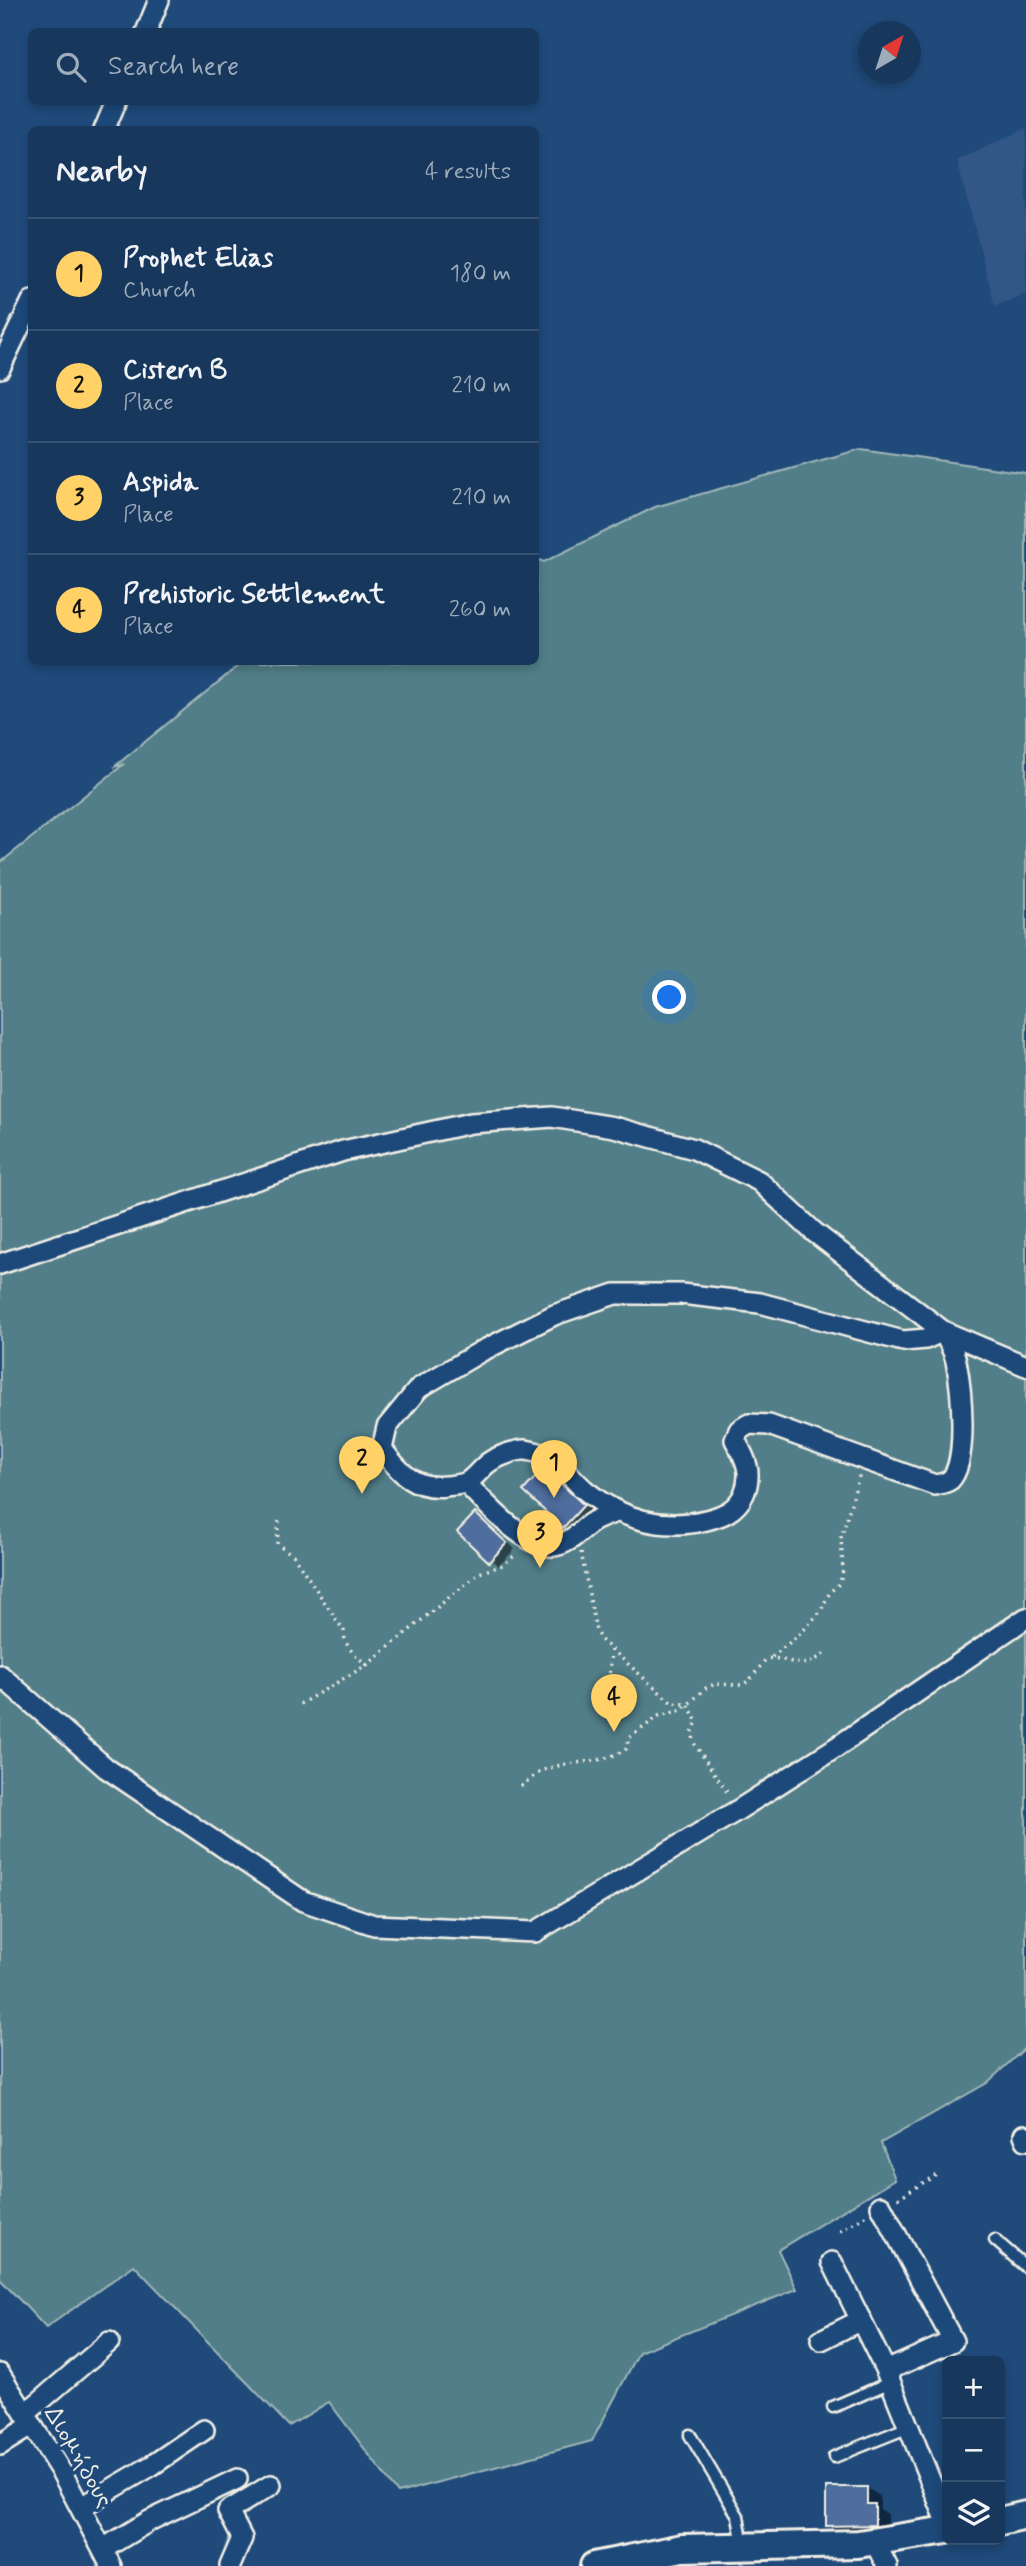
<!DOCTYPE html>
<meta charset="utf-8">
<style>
:root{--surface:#17385c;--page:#244365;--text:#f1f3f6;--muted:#9eacbb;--line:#365272;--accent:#ffd166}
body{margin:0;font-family:Mynerve,sans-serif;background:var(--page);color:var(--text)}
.controls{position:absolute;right:21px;bottom:21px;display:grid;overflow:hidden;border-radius:10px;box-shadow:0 4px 10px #0003}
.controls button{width:63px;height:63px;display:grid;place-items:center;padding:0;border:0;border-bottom:2px solid var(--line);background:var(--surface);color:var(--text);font:35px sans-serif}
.compass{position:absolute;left:858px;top:21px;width:63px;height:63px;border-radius:50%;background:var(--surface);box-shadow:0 4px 10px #0003;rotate:39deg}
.you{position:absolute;left:670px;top:998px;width:24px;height:24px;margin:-18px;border:5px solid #fff;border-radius:50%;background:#1a73e8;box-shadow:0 0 0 10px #1a73e833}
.badge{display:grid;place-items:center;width:46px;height:46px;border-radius:50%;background:var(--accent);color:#111;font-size:23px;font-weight:700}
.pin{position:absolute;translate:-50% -58px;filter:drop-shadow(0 2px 4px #0008)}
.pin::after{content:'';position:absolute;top:37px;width:24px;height:21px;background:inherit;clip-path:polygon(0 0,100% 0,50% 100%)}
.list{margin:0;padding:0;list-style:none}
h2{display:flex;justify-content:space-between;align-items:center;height:91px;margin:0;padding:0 28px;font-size:30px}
h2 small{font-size:23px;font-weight:400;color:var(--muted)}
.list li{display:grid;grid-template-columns:46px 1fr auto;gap:21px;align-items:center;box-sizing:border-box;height:112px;padding:0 28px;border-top:2px solid var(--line)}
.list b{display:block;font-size:26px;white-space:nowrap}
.list p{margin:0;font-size:23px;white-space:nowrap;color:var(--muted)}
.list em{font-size:23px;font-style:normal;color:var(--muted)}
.icon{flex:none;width:38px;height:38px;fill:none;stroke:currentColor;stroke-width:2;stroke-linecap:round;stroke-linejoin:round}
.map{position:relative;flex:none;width:1026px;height:2566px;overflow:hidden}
.search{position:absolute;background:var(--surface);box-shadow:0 4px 10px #0003;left:28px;top:28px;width:511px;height:77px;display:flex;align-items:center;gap:18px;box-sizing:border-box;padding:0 24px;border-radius:10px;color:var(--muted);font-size:26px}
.panel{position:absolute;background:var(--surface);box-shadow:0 4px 10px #0003;left:28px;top:126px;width:511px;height:539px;border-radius:10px}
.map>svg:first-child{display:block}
.built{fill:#325786}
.green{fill:#517e88;stroke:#a2b8b8;stroke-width:2}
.shadow{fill:#0007}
.building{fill:#506d9d;stroke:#f4f1e8;stroke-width:2}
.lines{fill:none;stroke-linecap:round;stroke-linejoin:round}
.lane-casing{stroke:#f4f1e8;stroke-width:15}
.street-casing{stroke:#f4f1e8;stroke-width:24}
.secondary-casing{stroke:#f4f1e8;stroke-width:32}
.path{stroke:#f4f1e8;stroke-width:3.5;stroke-dasharray:2 5;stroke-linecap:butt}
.lane{stroke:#1f4a7a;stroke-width:10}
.street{stroke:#1f4a7a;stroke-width:19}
.secondary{stroke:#1f4a7a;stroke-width:26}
.labels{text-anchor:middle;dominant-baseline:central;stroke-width:7;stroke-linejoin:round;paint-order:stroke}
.street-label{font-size:24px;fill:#f4f1e8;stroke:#1f4a7a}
</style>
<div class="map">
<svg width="1026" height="2566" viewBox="0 0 1026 2566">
<rect width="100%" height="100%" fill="#1f4a7a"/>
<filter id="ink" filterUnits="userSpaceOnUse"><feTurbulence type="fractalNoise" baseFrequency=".0143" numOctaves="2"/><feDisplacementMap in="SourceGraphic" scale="14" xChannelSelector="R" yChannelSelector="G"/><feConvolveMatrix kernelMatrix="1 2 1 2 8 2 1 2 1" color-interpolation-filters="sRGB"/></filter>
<g filter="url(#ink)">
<path class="built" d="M1026,128V294L995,306L957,161Z"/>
<path class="green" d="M861,449L1026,473V2047L987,2083L881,2143L895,2179L778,2250L797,2289L639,2352L592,2441L398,2493L329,2402L289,2426L134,2265L46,2328L0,2279V863L124,764L114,767L243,662H536V559L544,562L655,507Z"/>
<g class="shadow">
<path d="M544,1471L558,1478L595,1513L577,1535L564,1527Z"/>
<path d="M475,1515L484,1520L515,1549L499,1566L459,1532Z"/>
<path d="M867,2488L880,2496V2509L888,2514V2532L841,2533L828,2525Z"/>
</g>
<g class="building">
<path d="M544,1468L584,1505L563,1528L523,1491Z"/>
<path d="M475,1513L507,1543L489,1562L457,1532Z"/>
<path d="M826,2487H867V2504H875V2525L826,2526Z"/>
</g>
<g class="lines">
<g class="lane-casing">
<g id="lane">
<path d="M995,2240L1026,2267"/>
<path d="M833,2407L891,2382"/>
<path d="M690,2435L738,2516L743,2546"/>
<path d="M834,2457L909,2427"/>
</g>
</g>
<g class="street-casing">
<g id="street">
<path d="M146,32L159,0"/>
<path d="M104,130L116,102"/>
<path d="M0,368L32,301"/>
<path d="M0,1264L343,1151L471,1123L552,1117L614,1127L694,1149L759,1181L814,1232L943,1331L926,1339L903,1341L760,1303L681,1294H615L554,1315L480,1352L419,1388L387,1427L382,1449C400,1473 415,1490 446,1486C453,1485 462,1485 467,1482C476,1477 482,1466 491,1461C499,1456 518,1449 526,1450C564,1457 561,1470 586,1491C620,1519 663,1531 706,1520C722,1516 736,1511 744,1494C753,1473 746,1459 735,1440L739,1430L749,1424L769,1425L935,1485C940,1484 946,1483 950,1480C969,1462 961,1386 956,1361C954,1351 948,1341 943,1331"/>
<path d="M943,1331L1026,1366"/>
<path d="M466,1483C484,1502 526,1549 554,1546C570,1544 579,1531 591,1523C598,1518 608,1515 616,1512"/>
<path d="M0,1675L106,1768L303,1901L374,1925L535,1932L738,1810L835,1748L1026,1618"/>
<path d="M1024,2135L1026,2140"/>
<path d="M881,2206L953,2341L886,2371"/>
<path d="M832,2262L886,2371L947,2522"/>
<path d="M821,2340L861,2320"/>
<path d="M0,2374L62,2473L111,2566"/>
<path d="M25,2414L109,2342"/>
<path d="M0,2445L32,2425"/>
<path d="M81,2507L151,2466L204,2430"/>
<path d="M874,2541L887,2566"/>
<path d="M103,2549L151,2520L237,2479"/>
<path d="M230,2566L242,2538L228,2511L271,2485"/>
</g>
</g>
<g class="secondary-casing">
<g id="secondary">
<path d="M1000,2521L1026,2515"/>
<path d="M594,2566L682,2548L858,2544L947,2530"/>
</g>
</g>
<g class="path">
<path d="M279,1521L277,1544L293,1555L344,1631C344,1647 355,1655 367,1665"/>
<path d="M581,1552L596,1631L600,1639L672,1703L688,1704L697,1722L692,1732L694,1743L729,1795"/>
<path d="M611,1650L609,1682L616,1695"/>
<path d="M772,1657L801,1633L820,1612L830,1592L840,1583L843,1570L841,1538L859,1476"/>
<path d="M300,1704L367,1665L479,1573L502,1565L517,1554"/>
<path d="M521,1786C528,1781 536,1774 544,1770C572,1759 600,1766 626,1749L629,1738L659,1716L682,1710L706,1688L715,1684L742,1685L749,1681L766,1659C781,1655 796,1668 811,1662C816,1660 821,1655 826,1653"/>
<path d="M898,2198L938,2174"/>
<path d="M840,2231L867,2215"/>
</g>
<use href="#lane" class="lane"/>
<use href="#street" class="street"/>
<use href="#secondary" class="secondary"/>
</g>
</g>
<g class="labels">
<g class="street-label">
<text transform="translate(78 2457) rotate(60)">Διομήδους</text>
</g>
</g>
</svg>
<div class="controls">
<button>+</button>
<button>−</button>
<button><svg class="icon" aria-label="layers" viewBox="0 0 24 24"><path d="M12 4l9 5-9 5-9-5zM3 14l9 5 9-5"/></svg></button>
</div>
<svg class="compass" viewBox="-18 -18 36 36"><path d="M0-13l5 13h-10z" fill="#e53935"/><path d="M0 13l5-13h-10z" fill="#9eacbb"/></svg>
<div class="you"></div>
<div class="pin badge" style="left:554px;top:1498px">1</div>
<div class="pin badge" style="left:362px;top:1494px">2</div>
<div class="pin badge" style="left:540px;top:1568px">3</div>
<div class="pin badge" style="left:614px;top:1732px">4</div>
<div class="search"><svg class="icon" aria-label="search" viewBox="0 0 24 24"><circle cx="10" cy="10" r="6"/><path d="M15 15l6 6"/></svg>Search here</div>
<section class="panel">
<h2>Nearby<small>4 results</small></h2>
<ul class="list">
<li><span class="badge">1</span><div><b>Prophet Elias</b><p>Church</p></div><em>180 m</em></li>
<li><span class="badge">2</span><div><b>Cistern B</b><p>Place</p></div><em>210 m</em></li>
<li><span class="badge">3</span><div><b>Aspida</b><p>Place</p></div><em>210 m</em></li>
<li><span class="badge">4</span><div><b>Prehistoric Settlement</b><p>Place</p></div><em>260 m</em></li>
</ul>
</section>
</div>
